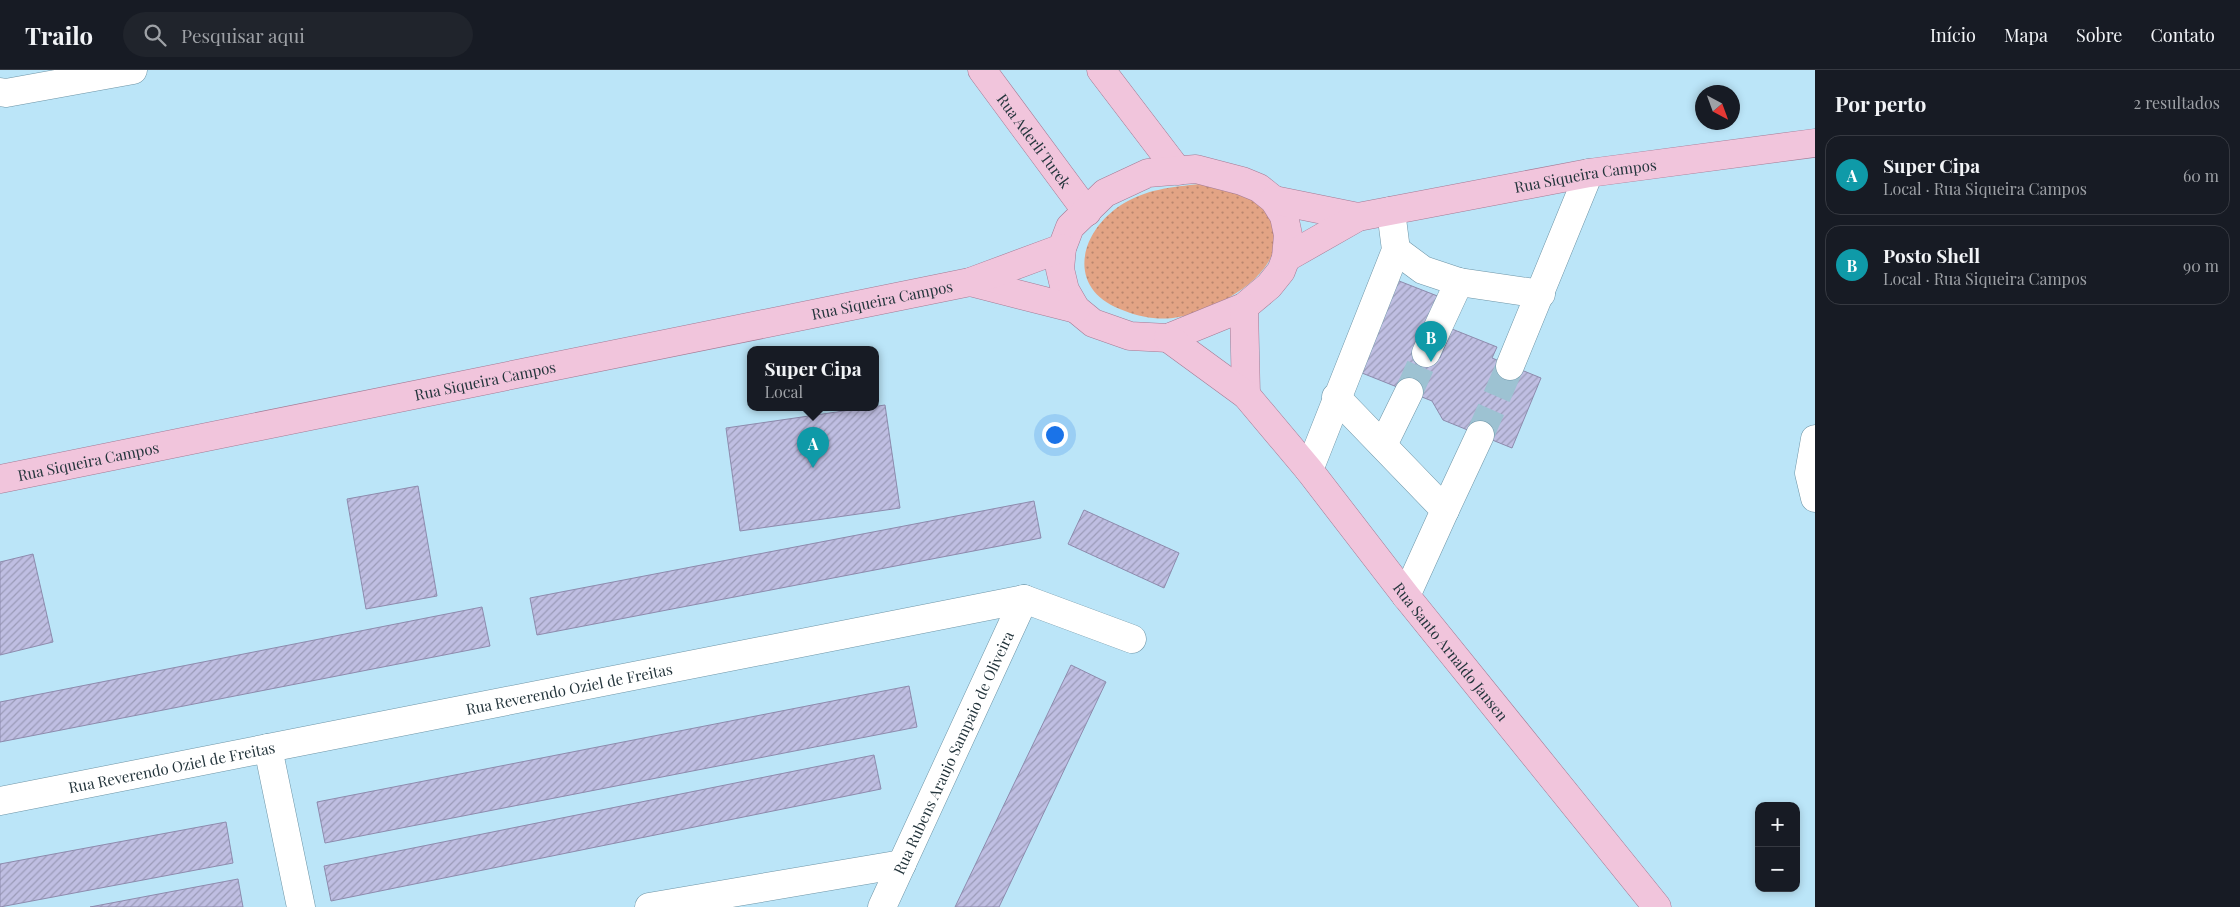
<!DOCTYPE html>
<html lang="pt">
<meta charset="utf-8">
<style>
:root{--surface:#171b24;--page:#20242c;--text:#f1f3f6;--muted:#9ea1a6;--line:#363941;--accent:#b45309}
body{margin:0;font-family:"Playfair Display",serif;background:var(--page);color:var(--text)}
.controls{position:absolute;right:15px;bottom:15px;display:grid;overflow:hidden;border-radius:10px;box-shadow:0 2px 8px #0003}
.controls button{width:45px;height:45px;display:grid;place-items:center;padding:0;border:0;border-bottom:1px solid var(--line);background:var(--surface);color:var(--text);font:25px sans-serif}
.compass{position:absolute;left:1695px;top:15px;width:45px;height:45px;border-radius:50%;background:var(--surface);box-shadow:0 2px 8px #0003;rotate:139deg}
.you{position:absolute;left:1054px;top:364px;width:18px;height:18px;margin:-12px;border:4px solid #fff;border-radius:50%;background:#1a73e8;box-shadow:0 0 0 8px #1a73e833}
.badge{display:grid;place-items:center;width:32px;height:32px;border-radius:50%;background:var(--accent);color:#fff;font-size:16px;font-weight:700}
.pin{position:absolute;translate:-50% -41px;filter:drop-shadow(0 1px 2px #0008)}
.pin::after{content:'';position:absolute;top:26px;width:18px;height:15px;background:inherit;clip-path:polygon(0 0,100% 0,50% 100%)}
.popup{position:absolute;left:747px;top:276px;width:132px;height:65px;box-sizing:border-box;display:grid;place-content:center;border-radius:10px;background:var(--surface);filter:drop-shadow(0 1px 4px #0005);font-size:16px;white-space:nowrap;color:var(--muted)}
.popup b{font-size:19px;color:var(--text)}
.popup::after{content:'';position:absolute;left:50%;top:100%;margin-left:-10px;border:10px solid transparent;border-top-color:var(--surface)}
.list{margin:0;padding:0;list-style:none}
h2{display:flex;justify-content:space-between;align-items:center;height:65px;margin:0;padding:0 20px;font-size:21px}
h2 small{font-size:16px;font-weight:400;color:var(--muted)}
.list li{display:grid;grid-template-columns:32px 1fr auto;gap:15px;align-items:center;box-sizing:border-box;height:80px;margin:0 10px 10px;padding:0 10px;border:1px solid var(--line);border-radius:15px}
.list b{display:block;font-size:19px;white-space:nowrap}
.list p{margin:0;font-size:16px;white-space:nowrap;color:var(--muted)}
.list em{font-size:16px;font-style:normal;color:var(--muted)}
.icon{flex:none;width:28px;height:28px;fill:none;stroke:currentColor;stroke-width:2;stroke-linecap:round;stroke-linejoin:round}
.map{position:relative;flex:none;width:1815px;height:837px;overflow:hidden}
header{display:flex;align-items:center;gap:30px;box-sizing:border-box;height:70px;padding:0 25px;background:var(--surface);border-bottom:1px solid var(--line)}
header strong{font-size:24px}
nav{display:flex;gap:28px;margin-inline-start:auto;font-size:18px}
.search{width:350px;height:45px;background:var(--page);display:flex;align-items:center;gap:12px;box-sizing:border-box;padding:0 18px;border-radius:28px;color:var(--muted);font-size:19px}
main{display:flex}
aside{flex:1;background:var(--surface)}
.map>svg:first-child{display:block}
.grass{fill:url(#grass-dots)}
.building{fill:url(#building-hatch);stroke:#8d8bad}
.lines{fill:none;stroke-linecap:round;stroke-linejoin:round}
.minor-tunnel{stroke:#9dc2d2;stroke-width:28;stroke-dasharray:28 14;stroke-linecap:butt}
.minor-casing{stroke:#6d94a6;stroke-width:29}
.major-casing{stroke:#a37a94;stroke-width:29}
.minor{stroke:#fff;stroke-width:28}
.major{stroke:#f1c5dc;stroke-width:28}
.labels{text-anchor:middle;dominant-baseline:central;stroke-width:5;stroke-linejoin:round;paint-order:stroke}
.street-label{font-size:15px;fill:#24353c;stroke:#fefefe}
</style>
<header>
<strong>Trailo</strong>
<div class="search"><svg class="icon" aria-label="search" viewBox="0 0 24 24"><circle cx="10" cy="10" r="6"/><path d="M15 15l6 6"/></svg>Pesquisar aqui</div>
<nav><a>Início</a><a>Mapa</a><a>Sobre</a><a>Contato</a></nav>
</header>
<main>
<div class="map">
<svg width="1815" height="837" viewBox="0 0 1815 837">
<defs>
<pattern id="grass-dots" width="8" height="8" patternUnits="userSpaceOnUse" patternTransform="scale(1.25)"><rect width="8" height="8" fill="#e3a485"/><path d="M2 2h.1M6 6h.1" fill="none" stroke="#b8866e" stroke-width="1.8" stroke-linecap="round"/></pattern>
<pattern id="building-hatch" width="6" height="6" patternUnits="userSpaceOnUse" patternTransform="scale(1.25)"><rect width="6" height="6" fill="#bfbee2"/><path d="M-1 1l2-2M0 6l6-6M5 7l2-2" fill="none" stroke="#9b9bb8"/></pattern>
</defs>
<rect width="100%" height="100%" fill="#bbe5f8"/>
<path class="grass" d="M1200,114C1218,118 1239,121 1255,130C1265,136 1268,143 1272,153C1293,201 1212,244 1173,248C1157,250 1140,247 1125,241C1067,222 1076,165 1121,135C1146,119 1172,117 1200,114Z"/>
<g class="building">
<path d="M1394,209L1440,227L1418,280L1440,288L1452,259L1497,277L1492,288L1541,308L1512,378L1443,350L1432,331L1357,301Z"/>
<path d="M885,335L900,438L740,461L726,358Z"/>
<path d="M418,416L437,526L366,539L347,429Z"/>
<path d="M1034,431L1041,468L537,565L530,528Z"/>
<path d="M1084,440L1179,483L1164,518L1068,474Z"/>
<path d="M33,484L53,572L0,585V492Z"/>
<path d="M482,537L490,576L0,672V632Z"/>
<path d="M1071,595L1106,612L999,837H955Z"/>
<path d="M909,616L917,657L325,773L317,732Z"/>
<path d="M874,685L881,719L331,831L324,796Z"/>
<path d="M226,752L233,793L0,837V794Z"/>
<path d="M238,809L243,837H90Z"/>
</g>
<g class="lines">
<g class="minor-tunnel">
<path d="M1409,322L1426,283"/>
<path d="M1480,365L1510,296"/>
</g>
<g class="minor-casing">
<g id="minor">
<path d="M0,22L6,23L133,0"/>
<path d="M1396,180L1423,200L1459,212L1541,224"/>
<path d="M1426,283L1459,212"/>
<path d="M1510,296L1589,103"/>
<path d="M1336,327L1445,440L1406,526"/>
<path d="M1815,369L1809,403L1815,428"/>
<path d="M1383,375L1409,322"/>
<path d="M1309,400L1396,180L1391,141"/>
<path d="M1445,440L1480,365"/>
<path d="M268,678L301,837"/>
<path id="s1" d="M0,731L1024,529L1132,569"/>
<path d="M649,837L902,794"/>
<path id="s2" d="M882,837L1024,529"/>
</g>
</g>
<g class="major-casing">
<g id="major">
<path id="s3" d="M982,0L1087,142"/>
<path d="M1101,0L1178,101"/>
<path d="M1196,99L1242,111L1259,118L1274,130L1284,146L1288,165L1286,188L1281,201L1269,216L1244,237L1168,268L1130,266L1093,253L1076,239L1065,220L1060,199L1062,178L1070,157L1105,123L1148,103Z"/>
<path d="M1274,130L1358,147"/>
<path id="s4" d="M1286,188L1358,147L1589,103L1815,73"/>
<path d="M970,212L1076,239"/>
<path d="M1244,237L1246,325"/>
<path id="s5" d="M1168,268L1246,325L1309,400L1406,526L1657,837"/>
<path id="s6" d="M0,409L970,212L1062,178"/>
</g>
</g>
<use href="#minor" class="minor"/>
<use href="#major" class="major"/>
</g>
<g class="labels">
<g class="street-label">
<text stroke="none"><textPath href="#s3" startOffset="88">Rua Aderli Turek</textPath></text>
<text stroke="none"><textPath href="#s4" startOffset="314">Rua Siqueira Campos</textPath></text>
<text stroke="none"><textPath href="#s6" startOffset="900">Rua Siqueira Campos</textPath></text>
<text stroke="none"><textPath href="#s6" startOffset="495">Rua Siqueira Campos</textPath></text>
<text stroke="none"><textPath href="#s6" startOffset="90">Rua Siqueira Campos</textPath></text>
<text stroke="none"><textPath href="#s5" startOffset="425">Rua Santo Arnaldo Jansen</textPath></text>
<text stroke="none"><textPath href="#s1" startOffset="580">Rua Reverendo Oziel de Freitas</textPath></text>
<text stroke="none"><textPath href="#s2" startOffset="170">Rua Rubens Araujo Sampaio de Oliveira</textPath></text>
<text stroke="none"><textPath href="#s1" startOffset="175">Rua Reverendo Oziel de Freitas</textPath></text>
</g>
</g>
</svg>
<div class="controls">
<button>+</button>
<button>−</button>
</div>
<svg class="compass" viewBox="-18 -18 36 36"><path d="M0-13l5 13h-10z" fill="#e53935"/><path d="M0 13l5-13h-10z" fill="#9ea1a6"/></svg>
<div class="you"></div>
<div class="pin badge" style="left:813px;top:398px;background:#0f9aa8">A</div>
<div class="popup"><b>Super Cipa</b>Local</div>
<div class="pin badge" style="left:1431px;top:292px;background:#0f9aa8">B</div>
</div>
<aside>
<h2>Por perto<small>2 resultados</small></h2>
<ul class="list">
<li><span class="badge" style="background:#0f9aa8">A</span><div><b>Super Cipa</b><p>Local · Rua Siqueira Campos</p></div><em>60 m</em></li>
<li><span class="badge" style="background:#0f9aa8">B</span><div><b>Posto Shell</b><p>Local · Rua Siqueira Campos</p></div><em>90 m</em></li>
</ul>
</aside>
</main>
